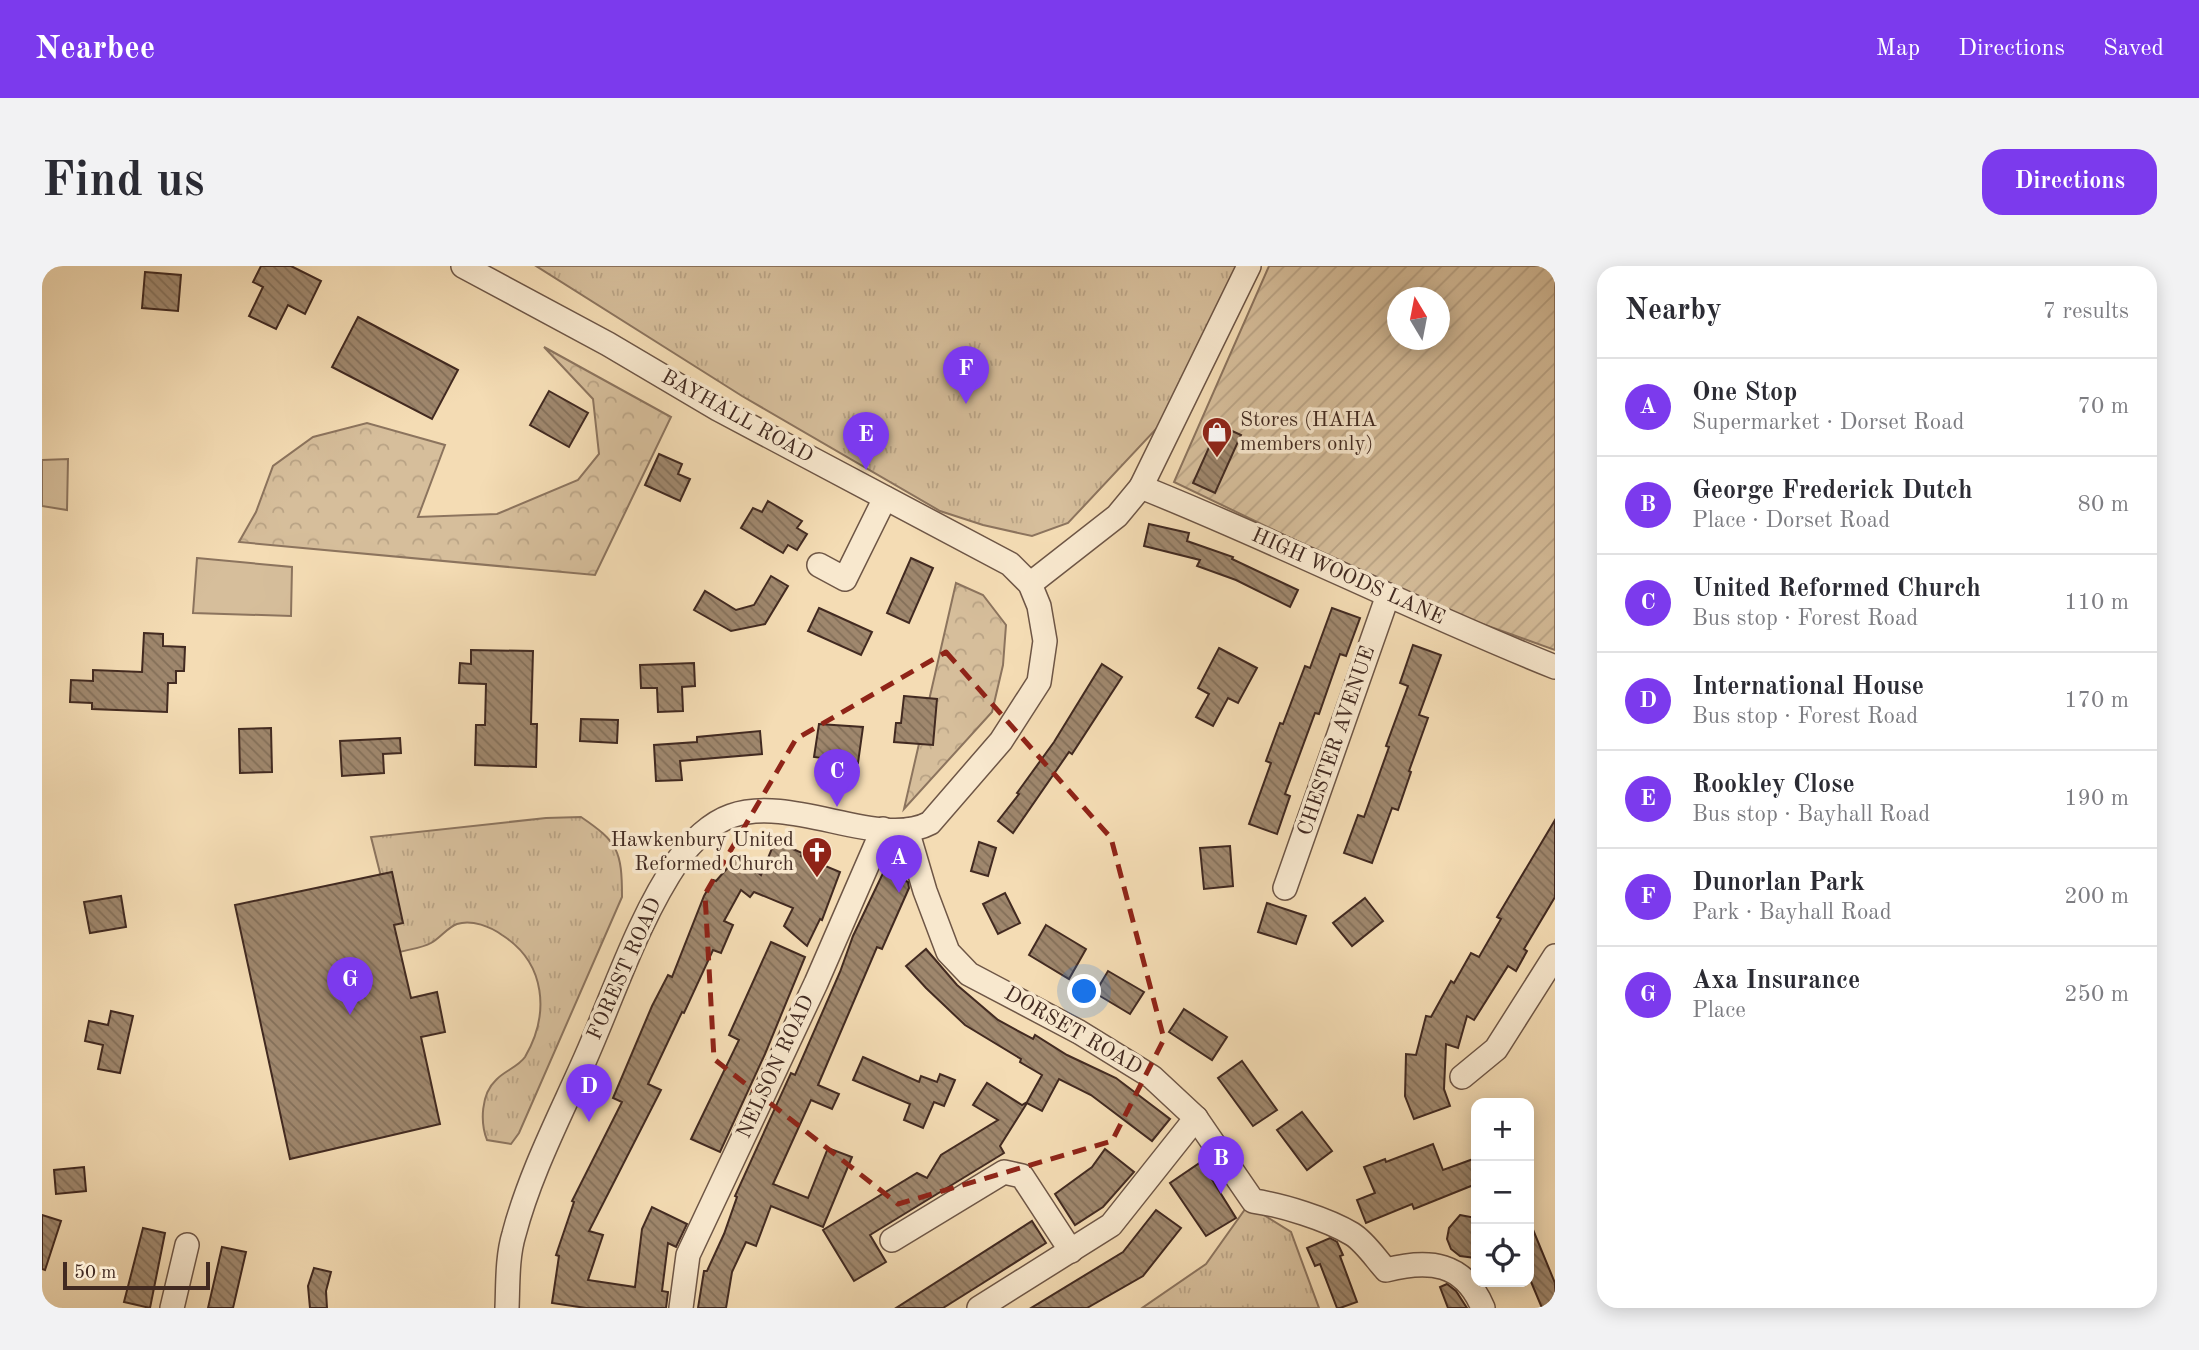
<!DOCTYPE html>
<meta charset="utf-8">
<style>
:root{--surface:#fff;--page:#f2f2f3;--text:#2b2b33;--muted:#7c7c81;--line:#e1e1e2;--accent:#7c3aed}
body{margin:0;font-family:"Old Standard TT",serif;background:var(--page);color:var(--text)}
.controls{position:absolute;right:21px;bottom:21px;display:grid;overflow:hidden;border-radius:14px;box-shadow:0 4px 18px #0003}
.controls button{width:63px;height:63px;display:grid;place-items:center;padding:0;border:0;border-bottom:2px solid var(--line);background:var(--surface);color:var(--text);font:35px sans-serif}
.compass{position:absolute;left:1345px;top:21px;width:63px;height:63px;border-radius:50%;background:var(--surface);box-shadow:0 4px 18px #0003;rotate:350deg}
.scale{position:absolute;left:21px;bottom:18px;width:147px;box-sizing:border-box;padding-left:7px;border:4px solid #422a21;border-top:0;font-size:19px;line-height:24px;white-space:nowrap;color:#422a21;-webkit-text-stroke:5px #f8e8ce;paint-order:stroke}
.you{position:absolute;left:1043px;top:726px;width:24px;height:24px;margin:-18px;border:5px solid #fff;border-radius:50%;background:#1a73e8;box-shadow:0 0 0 10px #1a73e833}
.badge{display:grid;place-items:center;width:46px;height:46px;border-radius:50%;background:var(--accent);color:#fff;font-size:23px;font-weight:700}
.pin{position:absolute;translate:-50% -58px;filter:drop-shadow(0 2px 4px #0008)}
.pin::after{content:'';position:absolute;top:37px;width:24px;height:21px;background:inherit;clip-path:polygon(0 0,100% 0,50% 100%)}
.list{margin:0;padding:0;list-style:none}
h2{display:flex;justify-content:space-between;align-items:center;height:91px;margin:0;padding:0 28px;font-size:30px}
h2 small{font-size:23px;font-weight:400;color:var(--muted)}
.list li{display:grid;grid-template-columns:46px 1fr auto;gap:21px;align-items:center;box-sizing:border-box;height:98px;padding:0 28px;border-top:2px solid var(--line)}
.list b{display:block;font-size:26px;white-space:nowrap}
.list p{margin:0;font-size:23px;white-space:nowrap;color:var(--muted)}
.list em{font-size:23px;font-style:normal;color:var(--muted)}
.icon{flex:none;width:38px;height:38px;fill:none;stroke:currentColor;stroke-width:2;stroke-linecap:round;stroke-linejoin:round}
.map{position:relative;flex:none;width:1513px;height:1042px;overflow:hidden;border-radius:21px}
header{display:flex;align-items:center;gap:42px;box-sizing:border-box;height:98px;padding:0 35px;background:var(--accent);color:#fff}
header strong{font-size:33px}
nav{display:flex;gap:38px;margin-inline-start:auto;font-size:24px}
.intro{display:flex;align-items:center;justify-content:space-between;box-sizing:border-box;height:168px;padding:0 42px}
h1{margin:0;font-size:49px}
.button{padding:18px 32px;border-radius:21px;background:var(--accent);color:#fff;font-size:24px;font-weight:700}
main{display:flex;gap:42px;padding:0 42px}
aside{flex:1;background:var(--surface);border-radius:21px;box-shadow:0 4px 18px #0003}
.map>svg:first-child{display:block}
.grass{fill:url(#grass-tufts);stroke:#8c745e;stroke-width:2}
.forest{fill:url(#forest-crowns);stroke:#8c745e;stroke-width:2}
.garden{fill:url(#garden-furrows);stroke:#8c745e;stroke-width:2;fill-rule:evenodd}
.pitch{fill:#d6be9b;stroke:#8c745e;stroke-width:2}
.building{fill:url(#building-back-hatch);stroke:#422a21;stroke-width:2}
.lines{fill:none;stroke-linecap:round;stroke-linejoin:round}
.minor-casing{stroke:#6e5646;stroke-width:26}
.minor{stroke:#f8e8ce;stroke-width:23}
.marked{fill:none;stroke:#8f2418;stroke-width:5;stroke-dasharray:14 9;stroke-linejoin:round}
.labels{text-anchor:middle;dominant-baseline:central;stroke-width:7;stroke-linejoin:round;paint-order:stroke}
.street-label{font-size:21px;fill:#422a21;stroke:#f8e8ce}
.poi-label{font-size:21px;fill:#422a21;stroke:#f8e8ce;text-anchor:start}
</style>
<header>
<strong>Nearbee</strong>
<nav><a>Map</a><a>Directions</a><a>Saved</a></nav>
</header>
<div class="intro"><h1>Find us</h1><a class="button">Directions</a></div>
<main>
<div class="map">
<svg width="1513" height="1042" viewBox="0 0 1513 1042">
<defs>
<pattern id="grass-tufts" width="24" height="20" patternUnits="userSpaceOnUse" patternTransform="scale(1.75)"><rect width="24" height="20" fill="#d6be9b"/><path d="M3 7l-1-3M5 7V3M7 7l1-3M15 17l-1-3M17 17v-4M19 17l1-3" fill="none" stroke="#b9a385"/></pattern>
<pattern id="forest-crowns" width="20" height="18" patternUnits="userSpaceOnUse" patternTransform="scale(1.75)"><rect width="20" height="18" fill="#d6be9b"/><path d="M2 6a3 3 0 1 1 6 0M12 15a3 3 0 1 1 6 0" fill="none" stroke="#b9a385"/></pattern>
<pattern id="garden-furrows" width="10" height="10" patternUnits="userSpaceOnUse" patternTransform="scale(1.75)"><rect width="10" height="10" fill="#d6be9b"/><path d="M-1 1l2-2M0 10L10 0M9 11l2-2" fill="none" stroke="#b9a385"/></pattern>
<pattern id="building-back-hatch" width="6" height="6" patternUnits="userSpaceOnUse" patternTransform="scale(1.75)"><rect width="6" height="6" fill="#9f876d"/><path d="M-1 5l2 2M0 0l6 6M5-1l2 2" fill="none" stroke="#836f59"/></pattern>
</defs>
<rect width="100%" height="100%" fill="#f4dcb4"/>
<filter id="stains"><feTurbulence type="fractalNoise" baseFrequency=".00286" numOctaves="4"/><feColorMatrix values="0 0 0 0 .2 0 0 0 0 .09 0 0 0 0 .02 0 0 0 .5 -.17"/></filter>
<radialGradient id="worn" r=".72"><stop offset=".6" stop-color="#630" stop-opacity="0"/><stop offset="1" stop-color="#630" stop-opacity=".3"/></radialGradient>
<g class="grass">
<path d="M494,0H1202L1130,146L1026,257L990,270L941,259L898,245L700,130Z"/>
<path d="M539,551C576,576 580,585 580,631L477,867L469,878L445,874C438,856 439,828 454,814C462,805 476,801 483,791C508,748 504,697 460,669C449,661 430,653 415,658C406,661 398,672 389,677C380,682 368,683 358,686L329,571L504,552Z"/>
<path d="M1206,939L1249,966L1277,1042H1100L1164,998Z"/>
</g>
<g class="forest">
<path d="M502,81L629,151L553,309L197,276L214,246L231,200L271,171L325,157L403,179L376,251L455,248L536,214L557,188L551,133Z"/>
<path d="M914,317L941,329L964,359L961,399L950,446L862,543Z"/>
</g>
<path class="garden" d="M1227,0H1513V384L1390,340L1132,216ZM1356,32H1398V74H1356Z"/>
<g class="pitch">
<path d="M26,193L25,244L0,240V194Z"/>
<path d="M155,292L250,301L249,350L151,347Z"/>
</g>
<g class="building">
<path d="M219,0H249L279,15L263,48L246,39L234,63L207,50L221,21L211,16Z"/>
<path d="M103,6L139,9L136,45L100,42Z"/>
<path d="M316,51L416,104L390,153L290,101Z"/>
<path d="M507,125L546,147L527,181L488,159Z"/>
<path d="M1177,159L1199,169L1173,227L1151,217Z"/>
<path d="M617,188L640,198L636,208L648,213L638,235L603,219Z"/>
<path d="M726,235L760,255L755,262L765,268L755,284L746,279L741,287L699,262L711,242L720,246Z"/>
<path d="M1107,258L1147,267L1145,275L1191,291L1190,293L1256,324L1248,341L1194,314L1155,300L1158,294L1102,280Z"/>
<path d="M869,292L891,302L867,357L845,347Z"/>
<path d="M729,310L746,320L723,358L689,365L652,344L663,325L694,344L712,339Z"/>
<path d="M777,342L830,366L819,389L766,365Z"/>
<path d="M1290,342L1318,352L1304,390L1298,388L1277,448L1273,447L1243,528L1248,530L1235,568L1207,558L1229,497L1224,495L1238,457L1241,458L1263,400L1268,402Z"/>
<path d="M102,367L121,368V380L143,381L142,405H134V417H126L125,446L50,443V437L28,436L29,414L51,415V404L100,406Z"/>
<path d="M1371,379L1399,389L1377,449L1386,452L1367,505L1369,506L1356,544L1350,542L1330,597L1302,587L1316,549L1322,551L1347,481L1344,480L1366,420L1358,417Z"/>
<path d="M1177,382L1215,402L1196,437L1186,432L1171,460L1154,451L1167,428L1156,422Z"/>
<path d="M429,384L491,385L489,458H495L494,501L433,499L434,459H443L444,418L417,417L418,397L429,398Z"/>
<path d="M652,397L653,420L640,421L641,445L616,446L615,422H599L598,399Z"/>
<path d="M1060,398L1080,411L1030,488L1027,486L971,567L956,555L977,528L975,527L1012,476Z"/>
<path d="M862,430L895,433L891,479L852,476L854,457H859Z"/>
<path d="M539,453L576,454L575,477L538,475Z"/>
<path d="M777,458L821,461L816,497L772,491Z"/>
<path d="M229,462L230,506L198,507L197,463Z"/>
<path d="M718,465L720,488L638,495L640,514L614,515L612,479L655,476V471Z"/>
<path d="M358,472L359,487L341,488L342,507L300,510L298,475Z"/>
<path d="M1513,554V631L1482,683L1485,685L1474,705L1466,700L1432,754L1425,750L1416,782L1404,778L1402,823L1408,840L1372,853L1363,830L1364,788L1374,789L1384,750L1389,751L1409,715L1412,717L1429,687L1437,691L1459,653L1455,651Z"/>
<path d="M733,575L760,587L759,590L798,606L780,654L778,653L765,680L742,660L751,642L712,626L708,631L699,624L682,655L691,659L679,687L671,684L642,747L640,746L606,818L619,824L547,965L561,969L546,1014L593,1021L600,963L610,941L645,958L634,981L626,977L620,1025L626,1026L624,1042H544L510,1037L517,990L514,989L532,936L530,935L580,836L571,832L610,740L626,709L630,711L662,630L671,614L674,615L696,590L719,609Z"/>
<path d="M937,576L954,582L946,610L929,605Z"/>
<path d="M1188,580L1191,620L1162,623L1158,582Z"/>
<path d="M842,605L866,616L867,622L840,683L835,681L776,819L797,828L790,843L769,834L731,918L766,932L786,882L810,891L781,961L729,940L714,980L704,976L690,1006L684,1042H656L662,1005H665L682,968L695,931L693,930L749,807L753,809L798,706L811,670Z"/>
<path d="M350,606L361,657L352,659L369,732L395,726L403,766L379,771L398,858L248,893L193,639Z"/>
<path d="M963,627L978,657L956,668L941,638Z"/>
<path d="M79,630L84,661L48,667L42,636Z"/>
<path d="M1323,632L1341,655L1310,680L1291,657Z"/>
<path d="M1225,637L1264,650L1254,678L1216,666Z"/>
<path d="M1004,659L1044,683L1027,713L987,689Z"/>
<path d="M729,676L763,691L723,788L678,886L649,873L697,774L687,769Z"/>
<path d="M884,683L915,719L956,754L991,773L993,769L1025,789L1074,812L1128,853L1110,875L1049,829L1017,813L1000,845L985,837L958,880L962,887L828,969L844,996L812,1015L781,964L875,907L885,912L899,889L956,854L931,839L945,817L980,839L985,836L1000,809L978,796L979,793L923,759L884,722L864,700Z"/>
<path d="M1066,705L1102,726L1088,748L1053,727Z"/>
<path d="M1142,743L1185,771L1170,794L1127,766Z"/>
<path d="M69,745L91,750L78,807L56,803L61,779L43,775L47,755L66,759Z"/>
<path d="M821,791L877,816L879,810L895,816L898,808L913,814L902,840L892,836L881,862L862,854L868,838L811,814Z"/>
<path d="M1200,795L1235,844L1211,860L1176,812Z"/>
<path d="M1260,846L1290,885L1265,904L1235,864Z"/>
<path d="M1391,878L1401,904L1434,892V918L1372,943L1370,938L1324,957L1315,934L1333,927L1322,901L1343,893L1344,896Z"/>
<path d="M1063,883L1092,906L1061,941L1033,959L1013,928L1050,901Z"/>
<path d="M1159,896L1194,952L1164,970L1128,917Z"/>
<path d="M42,901L44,925L14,928L12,904Z"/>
<path d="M1114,944L1139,962L1101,1010L1045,1042H989L1081,986Z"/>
<path d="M0,949L19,955L3,1004L0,1003Z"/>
<path d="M1418,949L1434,952V992L1418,990L1409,983L1405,973L1407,962Z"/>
<path d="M1487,954L1513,1017V1042H1500L1487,1011Z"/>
<path d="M990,955L1004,977L933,1022L901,1042H854Z"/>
<path d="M101,962L123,967L108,1042L82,1036Z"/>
<path d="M1288,972L1295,976L1301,989L1298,990L1315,1036L1298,1042H1295L1278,998L1273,1000L1265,982Z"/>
<path d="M180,981L204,986L191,1042H166Z"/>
<path d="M272,1002L289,1006L284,1025L285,1042H268L266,1020Z"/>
<path d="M1405,1018L1414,1025L1425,1042H1406L1398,1021Z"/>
</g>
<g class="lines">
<g class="minor-casing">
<g id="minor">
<path d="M421,0L566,78L676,143L968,298L988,318L997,340L1003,375L997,416L959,475L888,557C838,584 749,528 689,550C669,557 649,576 637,593C596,653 573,725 544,791C519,848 488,907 472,968C465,991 466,1018 465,1042"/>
<path d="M1099,221C1239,277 1373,345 1513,401"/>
<path d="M777,299L803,313L843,232"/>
<path d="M988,318L1075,250L1099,221L1207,0"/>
<path d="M865,564L883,625L906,686L927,708L1037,766L1110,811L1154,852L1211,935C1240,939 1285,953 1310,968C1323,976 1334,993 1344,1004C1387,993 1422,996 1441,1042"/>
<path d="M1243,622L1346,329"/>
<path d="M1420,811L1454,783L1513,690"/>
<path d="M850,974L962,906L980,910L1029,985"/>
<path d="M130,1042L145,979"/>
<path d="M639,1042L646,989L774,717L841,563"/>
<path d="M937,1042L1069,959L1154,852"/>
</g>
</g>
<use href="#minor" class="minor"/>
</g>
<path class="marked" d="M904,386L1069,572L1122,773L1070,875L856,938L672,793L663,628L754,473Z"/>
<defs>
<g id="shop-pin" transform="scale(1.575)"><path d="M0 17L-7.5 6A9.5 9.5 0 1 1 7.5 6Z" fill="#8f2418" stroke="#f8e8ce"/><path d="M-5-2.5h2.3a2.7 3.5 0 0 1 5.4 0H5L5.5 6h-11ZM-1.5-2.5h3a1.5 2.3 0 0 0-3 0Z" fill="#fff"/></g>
<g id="church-pin" transform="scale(1.575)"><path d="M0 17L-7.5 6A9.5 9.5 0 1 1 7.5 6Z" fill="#8f2418" stroke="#f8e8ce"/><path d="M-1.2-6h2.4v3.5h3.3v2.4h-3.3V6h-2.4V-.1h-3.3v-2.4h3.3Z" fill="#fff"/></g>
</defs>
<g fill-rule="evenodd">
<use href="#shop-pin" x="1175" y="166"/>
<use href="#church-pin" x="775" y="586"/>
</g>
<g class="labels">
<g class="street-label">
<text transform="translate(695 151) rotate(29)">BAYHALL ROAD</text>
<text transform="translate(1306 311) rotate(24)">HIGH WOODS LANE</text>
<text transform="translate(1295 475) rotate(-71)">CHESTER AVENUE</text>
<text transform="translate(583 703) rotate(-66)">FOREST ROAD</text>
<text transform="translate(1031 765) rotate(30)">DORSET ROAD</text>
<text transform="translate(734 801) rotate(-65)">NELSON ROAD</text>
</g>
<g class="poi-label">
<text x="1198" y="154">Stores (HAHA<tspan x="1198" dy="24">members only)</tspan></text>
<text x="752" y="574" text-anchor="end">Hawkenbury United<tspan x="752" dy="24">Reformed Church</tspan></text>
</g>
</g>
<rect width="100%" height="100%" filter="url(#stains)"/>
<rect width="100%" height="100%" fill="url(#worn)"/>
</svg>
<div class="controls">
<button>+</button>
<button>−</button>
<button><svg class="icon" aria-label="locate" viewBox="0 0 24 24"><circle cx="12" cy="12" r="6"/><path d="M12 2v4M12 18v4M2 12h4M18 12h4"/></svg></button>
</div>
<svg class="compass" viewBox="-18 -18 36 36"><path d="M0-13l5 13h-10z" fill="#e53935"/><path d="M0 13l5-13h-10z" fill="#7c7c81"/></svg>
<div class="scale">50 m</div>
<div class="you"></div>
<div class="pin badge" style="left:857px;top:627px">A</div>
<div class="pin badge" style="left:1179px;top:928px">B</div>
<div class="pin badge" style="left:795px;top:541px">C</div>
<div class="pin badge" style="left:547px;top:856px">D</div>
<div class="pin badge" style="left:824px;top:204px">E</div>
<div class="pin badge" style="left:924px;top:138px">F</div>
<div class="pin badge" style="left:308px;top:749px">G</div>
</div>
<aside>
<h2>Nearby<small>7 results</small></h2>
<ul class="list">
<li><span class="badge">A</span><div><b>One Stop</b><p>Supermarket · Dorset Road</p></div><em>70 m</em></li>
<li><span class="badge">B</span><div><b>George Frederick Dutch</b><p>Place · Dorset Road</p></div><em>80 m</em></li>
<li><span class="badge">C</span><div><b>United Reformed Church</b><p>Bus stop · Forest Road</p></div><em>110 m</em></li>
<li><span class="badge">D</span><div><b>International House</b><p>Bus stop · Forest Road</p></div><em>170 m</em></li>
<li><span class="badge">E</span><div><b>Rookley Close</b><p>Bus stop · Bayhall Road</p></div><em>190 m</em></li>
<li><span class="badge">F</span><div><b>Dunorlan Park</b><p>Park · Bayhall Road</p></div><em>200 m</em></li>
<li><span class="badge">G</span><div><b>Axa Insurance</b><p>Place</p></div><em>250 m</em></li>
</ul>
</aside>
</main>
